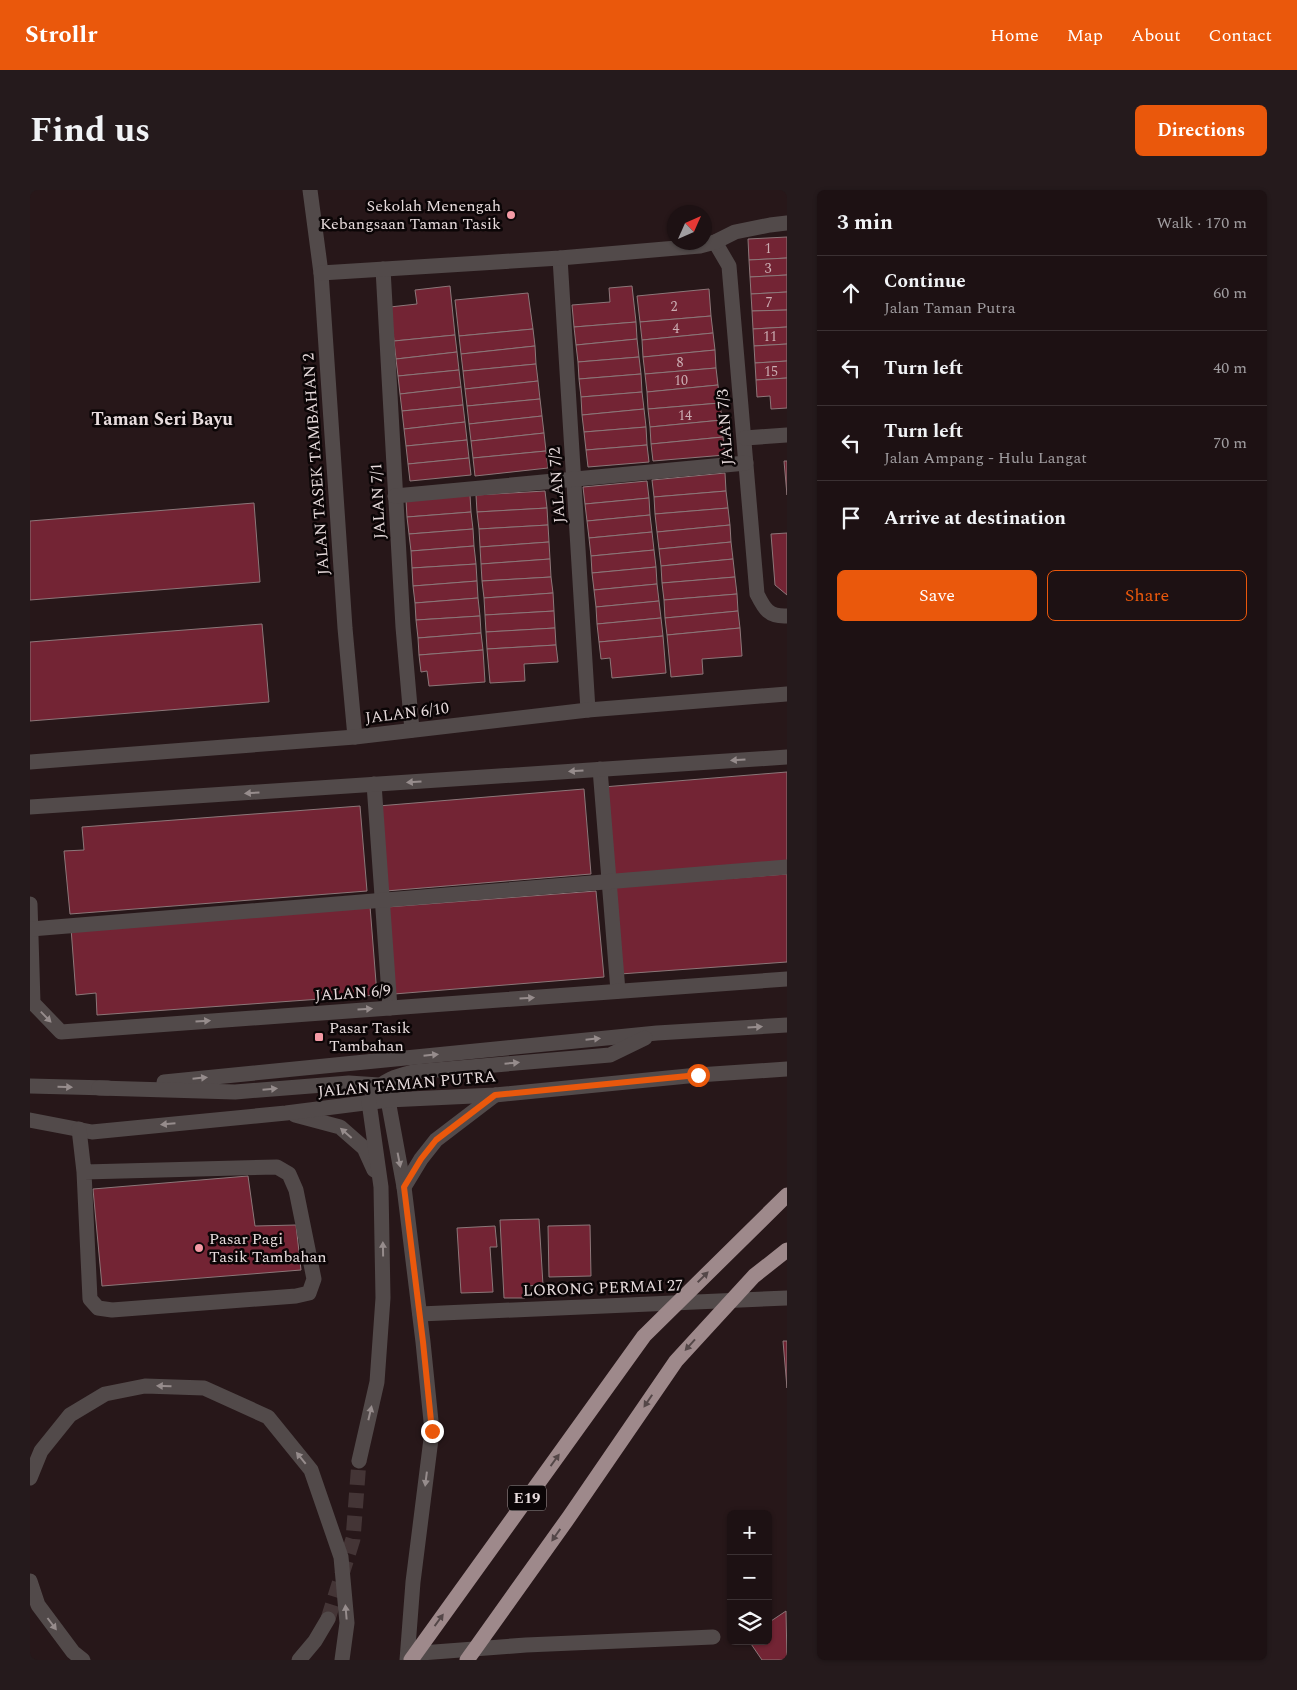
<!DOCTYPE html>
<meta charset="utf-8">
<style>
:root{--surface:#1d1113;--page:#251a1c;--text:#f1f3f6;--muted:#a09da0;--line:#3b3133;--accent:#ea580c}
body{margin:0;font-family:Spectral,serif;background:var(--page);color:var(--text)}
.controls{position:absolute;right:15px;bottom:15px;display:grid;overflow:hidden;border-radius:8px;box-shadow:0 1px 4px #0004}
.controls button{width:45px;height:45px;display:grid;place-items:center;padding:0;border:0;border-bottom:1px solid var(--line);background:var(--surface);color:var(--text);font:25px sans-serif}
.compass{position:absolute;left:637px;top:15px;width:45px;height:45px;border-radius:50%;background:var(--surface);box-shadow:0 1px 4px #0004;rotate:45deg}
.stop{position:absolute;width:15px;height:15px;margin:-11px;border:4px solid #ea580c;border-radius:50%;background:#fff}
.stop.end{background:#ea580c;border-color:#fff;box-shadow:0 1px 5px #0008}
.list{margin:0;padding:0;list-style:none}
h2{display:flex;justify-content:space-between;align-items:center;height:65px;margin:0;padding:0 20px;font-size:21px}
h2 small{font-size:16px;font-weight:400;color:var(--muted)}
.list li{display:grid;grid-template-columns:32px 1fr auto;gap:15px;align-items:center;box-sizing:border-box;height:75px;padding:0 20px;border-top:1px solid var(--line)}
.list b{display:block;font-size:19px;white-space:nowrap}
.list p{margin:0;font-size:16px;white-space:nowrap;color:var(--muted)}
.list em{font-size:16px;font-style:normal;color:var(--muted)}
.actions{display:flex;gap:10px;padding:15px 20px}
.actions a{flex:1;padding:11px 0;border:1px solid var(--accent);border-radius:8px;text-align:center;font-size:18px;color:var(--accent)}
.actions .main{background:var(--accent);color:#fff}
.icon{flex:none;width:28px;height:28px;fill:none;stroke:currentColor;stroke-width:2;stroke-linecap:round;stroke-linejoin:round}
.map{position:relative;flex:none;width:757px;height:1470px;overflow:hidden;border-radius:8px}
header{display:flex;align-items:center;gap:30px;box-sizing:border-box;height:70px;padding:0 25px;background:var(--accent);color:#fff}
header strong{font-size:24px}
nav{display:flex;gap:28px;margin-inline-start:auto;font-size:18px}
.intro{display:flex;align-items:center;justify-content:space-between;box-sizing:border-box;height:120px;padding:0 30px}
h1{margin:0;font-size:35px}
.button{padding:12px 22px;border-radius:8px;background:var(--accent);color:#fff;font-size:18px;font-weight:700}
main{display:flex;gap:30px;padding:0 30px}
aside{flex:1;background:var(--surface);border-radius:8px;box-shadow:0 1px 4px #0004}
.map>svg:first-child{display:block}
.building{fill:#732434;stroke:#8c7779}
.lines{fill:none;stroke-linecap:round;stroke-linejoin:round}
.minor-tunnel{stroke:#443536;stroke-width:15;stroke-dasharray:15 8;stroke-linecap:butt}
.minor{stroke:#524a4a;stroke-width:15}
.highway-bridge{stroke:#9e898b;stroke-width:15}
.oneway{fill:#968c8c}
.oneway2{fill:#544748}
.route{stroke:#ea580c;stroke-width:6}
.poi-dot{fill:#f49aa5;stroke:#0b0506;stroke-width:2}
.labels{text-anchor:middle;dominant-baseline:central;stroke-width:5;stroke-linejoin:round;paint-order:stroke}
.number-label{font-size:14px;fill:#cbaeb3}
.shield{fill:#0b0506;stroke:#a69c9c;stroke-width:1}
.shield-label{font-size:15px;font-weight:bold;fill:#e8dcdd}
.poi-label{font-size:16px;fill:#e8dcdd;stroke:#0b0506;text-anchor:start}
.street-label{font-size:16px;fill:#e8dcdd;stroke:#0b0506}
.neighbourhood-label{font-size:18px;font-weight:bold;fill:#e8dcdd;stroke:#0b0506}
</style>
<header>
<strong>Strollr</strong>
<nav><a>Home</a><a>Map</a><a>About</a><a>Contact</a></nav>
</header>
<div class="intro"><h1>Find us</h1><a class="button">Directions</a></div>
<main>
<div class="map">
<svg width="757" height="1470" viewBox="0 0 757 1470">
<rect width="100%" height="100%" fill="#271719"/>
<g class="building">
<path d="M757,47V68L719,70L718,49Z"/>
<path d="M757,68V85L720,87L719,70Z"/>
<path d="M757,85V102L721,104L720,87Z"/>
<path d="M420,96L425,145L364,151L360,117L387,114L385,100Z"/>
<path d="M602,96L606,132L544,137L542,115L580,112L579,98Z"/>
<path d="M679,99L681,126L610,132L607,106Z"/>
<path d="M757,102V120L722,121L721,104Z"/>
<path d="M498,103L503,139L429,146L425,110Z"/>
<path d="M757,120V137L723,139L722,121Z"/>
<path d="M681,126L683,143L612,150L610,132Z"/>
<path d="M606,132L607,149L546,155L544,137Z"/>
<path d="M757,137V154L724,156L723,139Z"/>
<path d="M503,139L505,156L431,164L429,146Z"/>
<path d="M683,143L685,160L613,167L612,150Z"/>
<path d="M425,145L427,162L366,169L364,151Z"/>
<path d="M607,149L609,167L548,172L546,155Z"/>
<path d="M757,154V171L725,173L724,156Z"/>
<path d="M505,156L506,174L433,181L431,164Z"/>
<path d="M685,160L686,178L615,184L613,167Z"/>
<path d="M427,162L429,180L368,186L366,169Z"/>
<path d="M609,167L611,184L549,189L548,172Z"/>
<path d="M757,171V188L726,190L725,173Z"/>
<path d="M506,174L508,191L435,199L433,181Z"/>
<path d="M686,178L688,195L617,202L615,184Z"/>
<path d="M429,180L431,197L370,204L368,186Z"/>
<path d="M611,184L612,202L551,207L549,189Z"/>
<path d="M757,188V218L741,219L740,206L727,207L726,190Z"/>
<path d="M508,191L510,209L437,216L435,199Z"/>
<path d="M688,195L690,213L618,219L617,202Z"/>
<path d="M431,197L433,215L372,221L370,204Z"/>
<path d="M612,202L614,219L552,225L551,207Z"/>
<path d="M510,209L512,226L439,234L437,216Z"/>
<path d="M690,213L692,230L620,237L618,219Z"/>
<path d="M433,215L435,232L374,239L372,221Z"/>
<path d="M614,219L616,237L554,242L552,225Z"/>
<path d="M512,226L514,243L441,251L439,234Z"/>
<path d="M692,230L693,247L621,254L620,237Z"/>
<path d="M435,232L437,250L376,256L374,239Z"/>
<path d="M616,237L617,255L556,260L554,242Z"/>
<path d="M514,243L516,261L443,268L441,251Z"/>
<path d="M693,247L695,265L623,271L621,254Z"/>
<path d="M437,250L439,268L378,274L376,256Z"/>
<path d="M617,255L619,272L558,277L556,260Z"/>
<path d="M516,261L518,278L445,286L443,268Z"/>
<path d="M439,268L441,285L380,291L378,274Z"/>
<path d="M754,271H757V305Z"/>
<path d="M695,283L696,301L624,307L622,290Z"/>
<path d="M617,291L619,308L555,314L553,297Z"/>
<path d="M515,301L517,318L447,322L446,305Z"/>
<path d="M696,301L698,318L625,324L624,307Z"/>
<path d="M440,305L441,322L377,327L376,310Z"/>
<path d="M619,308L620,325L557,331L555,314Z"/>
<path d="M224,313L230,392L0,410V331Z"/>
<path d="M517,318L518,335L449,339L447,322Z"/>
<path d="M698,318L700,335L627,342L625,324Z"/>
<path d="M441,322L443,339L379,344L377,327Z"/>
<path d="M620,325L622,342L559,348L557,331Z"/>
<path d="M518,335L519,352L450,357L449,339Z"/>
<path d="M700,335L701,352L629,359L627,342Z"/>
<path d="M443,339L444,356L381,361L379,344Z"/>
<path d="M622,342L624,360L561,366L559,348Z"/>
<path d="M757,343V405L745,395L741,344Z"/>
<path d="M519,352L520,369L451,374L450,357Z"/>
<path d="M701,352L703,369L631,376L629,359Z"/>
<path d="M444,356L446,374L382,378L381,361Z"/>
<path d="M624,360L626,377L562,383L561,366Z"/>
<path d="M520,369L521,387L452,391L451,374Z"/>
<path d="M703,369L705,387L632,393L631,376Z"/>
<path d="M446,374L447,391L383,396L382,378Z"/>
<path d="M626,377L627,394L564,400L562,383Z"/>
<path d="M521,387L523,403L454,408L452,391Z"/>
<path d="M705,387L707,404L634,410L632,393Z"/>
<path d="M447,391L448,408L385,413L383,396Z"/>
<path d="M627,394L629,411L566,417L564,400Z"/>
<path d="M523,403L524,421L455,425L454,408Z"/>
<path d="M707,404L708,421L635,428L634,410Z"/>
<path d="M448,408L450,426L386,430L385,413Z"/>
<path d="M629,411L631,428L567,434L566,417Z"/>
<path d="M524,421L525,438L456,442L455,425Z"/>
<path d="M708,421L710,438L637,445L635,428Z"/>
<path d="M450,426L451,443L388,448L386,430Z"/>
<path d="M631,428L633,446L569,452L567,434Z"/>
<path d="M232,434L239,512L0,531V452Z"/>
<path d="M525,438L526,455L457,459L456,442Z"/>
<path d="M710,438L712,466L672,469L673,484L641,487L637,445Z"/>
<path d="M451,443L453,460L389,465L388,448Z"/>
<path d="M633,446L636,483L582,488L580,468L571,469L569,452Z"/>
<path d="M526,455L528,472L494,474L495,491L460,493L457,459Z"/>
<path d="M453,460L455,492L399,496L397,481L391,482L389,465Z"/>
<path d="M757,582V672L581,686L573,597Z"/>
<path d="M554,599L561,684L356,701L348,616Z"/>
<path d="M330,616L337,701L40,724L34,661L54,660L52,637Z"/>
<path d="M757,684V772L590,784L583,697Z"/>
<path d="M566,701L574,787L364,804L357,717Z"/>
<path d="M340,716L347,805L67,825L66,803L46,805L41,738Z"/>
<path d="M218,986L225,1036L266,1035L271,1080L72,1096L63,999Z"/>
<path d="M509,1029L513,1095L495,1096V1108H474L470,1030Z"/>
<path d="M560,1035L561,1086L519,1087L518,1036Z"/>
<path d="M465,1036L467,1057H460L463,1102L431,1103L427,1038Z"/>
<path d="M753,1151H757V1198Z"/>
<path d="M756,1421L757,1470H732L719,1451H738V1433Z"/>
</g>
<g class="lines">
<path class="minor-tunnel" d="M298,1429L323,1349L329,1271"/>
<g class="minor">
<path d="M280,0L291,83L315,438L325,547"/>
<path d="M685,52L699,76L727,404C734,418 738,427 757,426"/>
<path d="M530,68L558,520"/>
<path d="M353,79L373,437L382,540"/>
<path d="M291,83L530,68L670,56L685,52L705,42L740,35L757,33"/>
<path d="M715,248L757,245"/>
<path d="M365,306L716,273"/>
<path d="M0,572L325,547L558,520L757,504"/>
<path d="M570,579L588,801"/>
<path d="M344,594L360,818"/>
<path d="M0,617L757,567"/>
<path d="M0,714L3,813L31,842L757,789"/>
<path d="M1,739L757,677"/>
<path d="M134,892L627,843L757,835"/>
<path d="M0,896L78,898"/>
<path d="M69,898L205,902L319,893L349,895L358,910L374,997L393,1152L402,1241L383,1392L377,1470"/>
<path d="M343,904C352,890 367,886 383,882L580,865L615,848"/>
<path d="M265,925L310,937L334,958L344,980"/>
<path d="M0,930L62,942L256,923L358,910L465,905L668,885L757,879"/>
<path d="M49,939L54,982L247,977L259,984L266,1000L284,1089L279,1103L266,1106L82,1120L68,1118L60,1109L54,982"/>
<path d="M374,997L391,969L406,950L465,905"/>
<path d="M390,1124L757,1108"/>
<path d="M329,1271L347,1192L353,1108L351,997L339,912"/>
<path d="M0,1288L11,1261L40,1225L75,1204L115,1196L174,1198L238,1227L281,1280L311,1367L317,1433L312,1470"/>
<path d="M0,1391L8,1415L43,1462L53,1470"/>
<path d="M378,1464L496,1455L683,1447"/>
<path d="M269,1470L285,1451L298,1429"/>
</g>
<g class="highway-bridge">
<path d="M381,1470L614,1146L757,1005"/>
<path d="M437,1470L539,1327L646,1171L724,1086L757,1060"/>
</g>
</g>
<defs><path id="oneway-solid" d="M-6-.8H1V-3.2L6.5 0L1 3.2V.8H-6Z" transform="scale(1.25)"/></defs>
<g class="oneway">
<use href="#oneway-solid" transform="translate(708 570) rotate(176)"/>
<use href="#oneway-solid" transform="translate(546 581) rotate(176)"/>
<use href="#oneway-solid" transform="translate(384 592) rotate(176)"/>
<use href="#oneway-solid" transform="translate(222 603) rotate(176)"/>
<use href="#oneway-solid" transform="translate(497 808) rotate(-4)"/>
<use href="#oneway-solid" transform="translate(335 819) rotate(-4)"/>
<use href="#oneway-solid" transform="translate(16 827) rotate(46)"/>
<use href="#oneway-solid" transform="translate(173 831) rotate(-4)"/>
<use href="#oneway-solid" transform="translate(725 837) rotate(-3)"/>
<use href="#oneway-solid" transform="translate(563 849) rotate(-6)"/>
<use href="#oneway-solid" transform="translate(401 865) rotate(-6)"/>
<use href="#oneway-solid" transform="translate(482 873) rotate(-5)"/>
<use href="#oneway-solid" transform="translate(170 888) rotate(-6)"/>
<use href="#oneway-solid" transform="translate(35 897) rotate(2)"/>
<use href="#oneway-solid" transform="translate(240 899) rotate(-5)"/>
<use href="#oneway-solid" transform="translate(138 934) rotate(175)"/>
<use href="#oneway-solid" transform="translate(316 943) rotate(-139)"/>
<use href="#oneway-solid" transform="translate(369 970) rotate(79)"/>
<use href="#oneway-solid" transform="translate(353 1059) rotate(-91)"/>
<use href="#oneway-solid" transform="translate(134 1196) rotate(-178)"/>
<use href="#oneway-solid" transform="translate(340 1223) rotate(-77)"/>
<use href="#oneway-solid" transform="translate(271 1268) rotate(-129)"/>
<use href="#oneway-solid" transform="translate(396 1289) rotate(97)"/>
<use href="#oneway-solid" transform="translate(316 1422) rotate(-95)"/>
<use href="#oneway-solid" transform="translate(22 1434) rotate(53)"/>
</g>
<g class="oneway2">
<use href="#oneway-solid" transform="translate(673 1087) rotate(-45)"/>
<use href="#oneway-solid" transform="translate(660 1155) rotate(132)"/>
<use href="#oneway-solid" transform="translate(618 1211) rotate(124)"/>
<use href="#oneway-solid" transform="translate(525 1270) rotate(-54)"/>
<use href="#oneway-solid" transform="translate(526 1345) rotate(125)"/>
<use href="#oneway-solid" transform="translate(409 1430) rotate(-54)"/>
</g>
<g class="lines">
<path class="route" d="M402,1241L393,1152L374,997L391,969L406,950L465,905L668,885"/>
</g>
<g class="poi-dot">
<circle cx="481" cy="25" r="5"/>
<rect x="284" y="842" width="10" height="10" rx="2.5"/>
<circle cx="169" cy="1058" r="5"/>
</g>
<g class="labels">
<g class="number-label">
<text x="738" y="58">1</text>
<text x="738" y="78">3</text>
<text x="739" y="112">7</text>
<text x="644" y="116">2</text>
<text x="646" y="138">4</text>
<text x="740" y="146">11</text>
<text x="650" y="172">8</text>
<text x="741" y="181">15</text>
<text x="651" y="190">10</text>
<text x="655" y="225">14</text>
</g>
<rect class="shield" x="478" y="1295.5" width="38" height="25" rx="4"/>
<g class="shield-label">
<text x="497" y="1308">E19</text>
</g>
<g class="poi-label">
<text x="471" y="16" text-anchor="end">Sekolah Menengah<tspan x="471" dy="18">Kebangsaan Taman Tasik</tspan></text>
<text x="299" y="838">Pasar Tasik<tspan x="299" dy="18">Tambahan</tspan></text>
<text x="179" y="1049">Pasar Pagi<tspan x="179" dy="18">Tasik Tambahan</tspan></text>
</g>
<g class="street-label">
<text transform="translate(695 237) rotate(-94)">JALAN 7/3</text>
<text transform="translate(286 274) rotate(-94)">JALAN TASEK TAMBAHAN 2</text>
<text transform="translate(527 295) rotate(-94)">JALAN 7/2</text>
<text transform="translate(348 311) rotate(-93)">JALAN 7/1</text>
<text transform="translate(377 523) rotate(-7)">JALAN 6/10</text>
<text transform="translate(323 803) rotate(-4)">JALAN 6/9</text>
<text transform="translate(377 894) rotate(-5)">JALAN TAMAN PUTRA</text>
<text transform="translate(573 1098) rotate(-2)">LORONG PERMAI 27</text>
</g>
<g class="neighbourhood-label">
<text x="132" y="229">Taman Seri Bayu</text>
</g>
</g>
</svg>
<div class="controls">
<button>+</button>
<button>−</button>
<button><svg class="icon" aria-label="layers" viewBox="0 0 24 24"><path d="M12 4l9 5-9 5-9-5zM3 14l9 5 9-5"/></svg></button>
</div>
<svg class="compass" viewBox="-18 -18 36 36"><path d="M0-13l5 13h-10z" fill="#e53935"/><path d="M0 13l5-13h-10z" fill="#a09da0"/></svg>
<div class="stop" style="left:668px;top:885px"></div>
<div class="stop end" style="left:402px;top:1241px"></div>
</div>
<aside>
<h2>3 min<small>Walk · 170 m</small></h2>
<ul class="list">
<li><svg class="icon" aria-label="ahead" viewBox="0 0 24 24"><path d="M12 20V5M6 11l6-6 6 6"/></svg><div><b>Continue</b><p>Jalan Taman Putra</p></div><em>60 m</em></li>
<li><svg class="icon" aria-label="left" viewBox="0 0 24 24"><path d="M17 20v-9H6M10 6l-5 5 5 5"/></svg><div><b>Turn left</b></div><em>40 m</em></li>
<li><svg class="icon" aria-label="left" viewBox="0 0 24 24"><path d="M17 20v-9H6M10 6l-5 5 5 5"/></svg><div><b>Turn left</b><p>Jalan Ampang - Hulu Langat</p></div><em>70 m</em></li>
<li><svg class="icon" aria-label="arrive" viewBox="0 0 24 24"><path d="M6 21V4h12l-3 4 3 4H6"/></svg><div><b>Arrive at destination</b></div></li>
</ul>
<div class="actions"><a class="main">Save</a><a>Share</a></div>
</aside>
</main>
